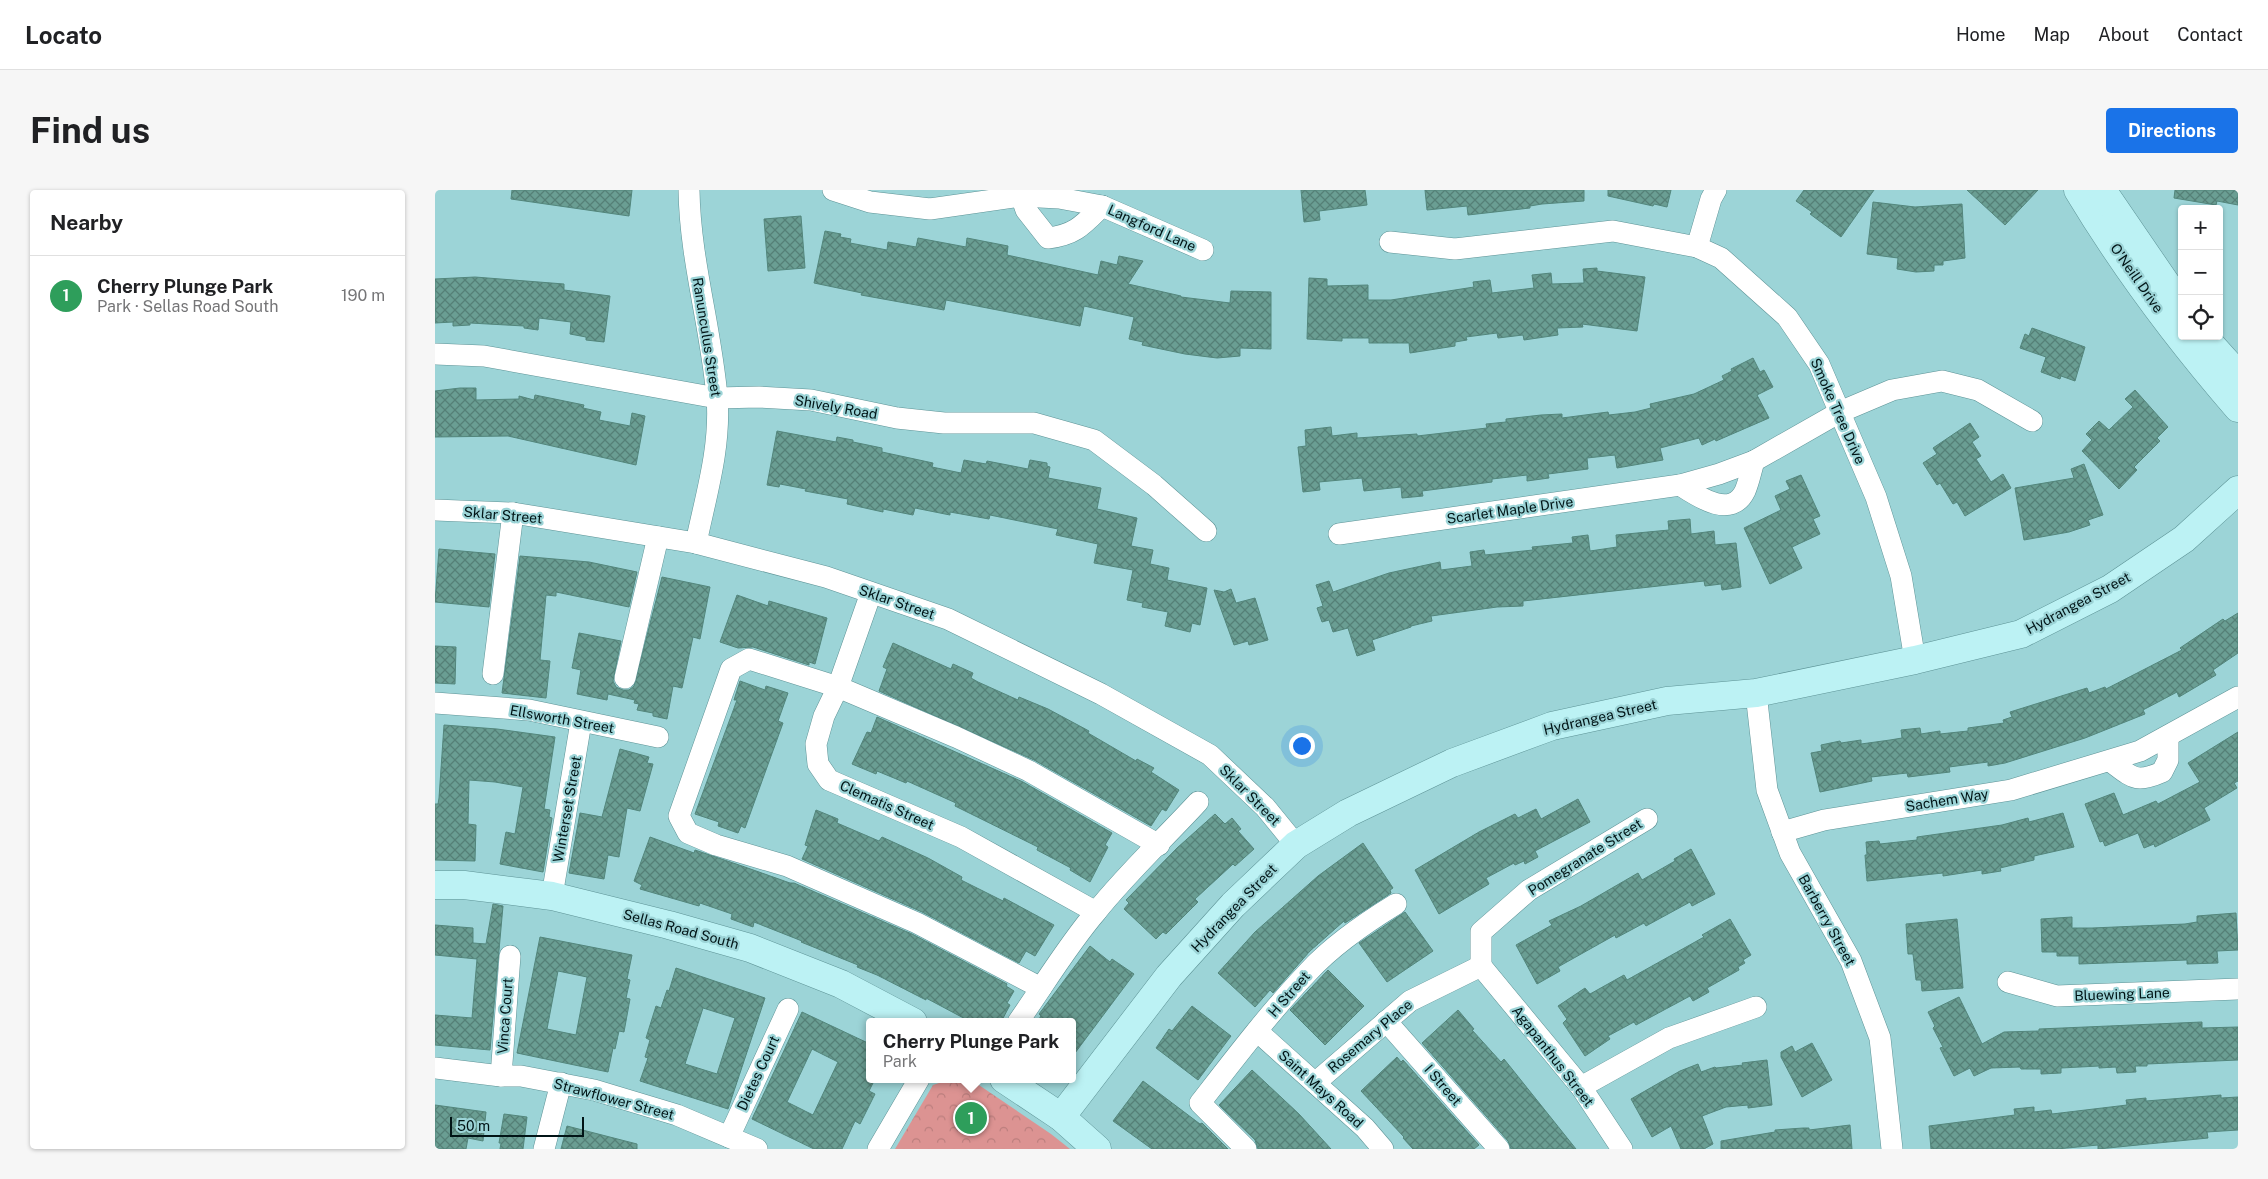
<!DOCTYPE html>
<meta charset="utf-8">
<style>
:root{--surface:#fff;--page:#f6f6f6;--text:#202124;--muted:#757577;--line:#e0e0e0;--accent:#1a73e8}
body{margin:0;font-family:"Public Sans",sans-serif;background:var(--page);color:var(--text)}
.controls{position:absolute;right:15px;top:15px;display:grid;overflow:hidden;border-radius:5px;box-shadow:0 1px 4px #0004}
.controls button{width:45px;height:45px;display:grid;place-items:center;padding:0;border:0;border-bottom:1px solid var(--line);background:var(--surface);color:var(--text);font:25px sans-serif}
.scale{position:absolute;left:15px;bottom:12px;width:134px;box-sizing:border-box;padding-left:5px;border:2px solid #011416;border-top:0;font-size:14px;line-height:18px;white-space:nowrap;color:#011416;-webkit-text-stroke:4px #9cd4d7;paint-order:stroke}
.you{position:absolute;left:866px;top:555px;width:18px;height:18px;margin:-12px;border:4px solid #fff;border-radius:50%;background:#1a73e8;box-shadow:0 0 0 8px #1a73e833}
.badge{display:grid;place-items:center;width:32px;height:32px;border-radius:50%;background:var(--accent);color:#fff;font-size:16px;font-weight:700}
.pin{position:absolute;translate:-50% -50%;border:2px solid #fff;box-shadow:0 1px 5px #0006}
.popup{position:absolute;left:431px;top:828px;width:210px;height:65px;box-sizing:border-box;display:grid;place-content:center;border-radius:5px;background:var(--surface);filter:drop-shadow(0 1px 4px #0005);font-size:16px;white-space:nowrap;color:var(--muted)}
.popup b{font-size:19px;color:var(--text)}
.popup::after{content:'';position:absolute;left:50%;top:100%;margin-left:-10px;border:10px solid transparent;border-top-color:var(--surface)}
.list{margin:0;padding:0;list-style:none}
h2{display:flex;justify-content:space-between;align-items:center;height:65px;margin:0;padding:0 20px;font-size:21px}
h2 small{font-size:16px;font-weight:400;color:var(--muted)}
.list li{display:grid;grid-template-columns:32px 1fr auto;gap:15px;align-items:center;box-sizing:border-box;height:80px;padding:0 20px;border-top:1px solid var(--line)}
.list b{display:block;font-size:19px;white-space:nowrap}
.list p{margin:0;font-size:16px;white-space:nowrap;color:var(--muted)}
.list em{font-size:16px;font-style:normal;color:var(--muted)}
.icon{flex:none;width:28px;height:28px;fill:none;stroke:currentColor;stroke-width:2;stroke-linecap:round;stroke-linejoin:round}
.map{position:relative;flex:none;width:1803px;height:959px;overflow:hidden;border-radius:5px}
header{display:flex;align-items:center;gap:30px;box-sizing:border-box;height:70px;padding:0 25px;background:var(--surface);border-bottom:1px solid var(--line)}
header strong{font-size:24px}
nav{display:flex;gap:28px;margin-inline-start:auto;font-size:18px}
.intro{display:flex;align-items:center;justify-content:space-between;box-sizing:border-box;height:120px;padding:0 30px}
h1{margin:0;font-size:35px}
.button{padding:12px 22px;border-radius:5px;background:var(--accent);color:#fff;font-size:18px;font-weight:700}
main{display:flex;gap:30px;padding:0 30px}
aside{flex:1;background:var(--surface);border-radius:5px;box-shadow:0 1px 4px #0004}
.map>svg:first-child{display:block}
.park{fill:url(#park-crowns)}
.building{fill:url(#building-cross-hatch);stroke:#53867c;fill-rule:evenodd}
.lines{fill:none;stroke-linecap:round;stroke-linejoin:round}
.street-casing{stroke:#5d9396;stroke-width:22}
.secondary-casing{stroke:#5d9396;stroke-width:29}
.street{stroke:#fff;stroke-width:21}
.secondary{stroke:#bcf2f4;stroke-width:28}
.labels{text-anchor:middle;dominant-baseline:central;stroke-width:4.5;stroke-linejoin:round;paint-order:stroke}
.street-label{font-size:14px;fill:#011416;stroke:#9cd4d7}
</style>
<header>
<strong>Locato</strong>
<nav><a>Home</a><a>Map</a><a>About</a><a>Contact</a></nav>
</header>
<div class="intro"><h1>Find us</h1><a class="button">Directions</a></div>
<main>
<aside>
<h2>Nearby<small></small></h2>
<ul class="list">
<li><span class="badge" style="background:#2e9e5b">1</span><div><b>Cherry Plunge Park</b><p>Park · Sellas Road South</p></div><em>190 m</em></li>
</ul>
</aside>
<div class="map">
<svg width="1803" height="959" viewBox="0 0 1803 959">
<defs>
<pattern id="park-crowns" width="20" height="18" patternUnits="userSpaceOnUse" patternTransform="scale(1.25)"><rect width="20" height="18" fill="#dc9392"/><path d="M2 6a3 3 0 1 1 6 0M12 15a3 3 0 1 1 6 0" fill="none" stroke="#bb7e7d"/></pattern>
<pattern id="building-cross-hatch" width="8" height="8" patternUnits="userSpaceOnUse" patternTransform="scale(1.25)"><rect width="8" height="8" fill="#6a9e93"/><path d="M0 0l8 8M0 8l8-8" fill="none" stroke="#558077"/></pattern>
</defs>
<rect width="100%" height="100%" fill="#9cd4d7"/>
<path class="park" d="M516,889H535L616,944L635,959H460L498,895Z"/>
<g class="building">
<path d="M77,0H197L194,26L76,9Z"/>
<path d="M866,0H930L932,15L884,21L885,30L869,32Z"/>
<path d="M990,0H1149V11L1107,14L1095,16V18L1033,25L1032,16L992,20Z"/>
<path d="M1173,0H1236L1232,17L1219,14L1218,16L1173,6Z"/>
<path d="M1369,0H1439L1406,47L1375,24L1377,22L1361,11Z"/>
<path d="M1532,0H1603L1570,35Z"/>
<path d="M1740,0H1803V15L1782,11L1781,15L1739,8Z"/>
<path d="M1438,12L1480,17L1527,14L1530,68L1508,71V75H1499V81L1481,82L1462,79L1463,68L1432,64Z"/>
<path d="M366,26L370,78L333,81L329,29Z"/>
<path d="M390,41L406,44L405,47L416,49L415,53L452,60L453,52L481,57L483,48L531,57L532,48L573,56L572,65L663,85L666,71L682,75L684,66L708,71L693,94L746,106V107L795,113L796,101L836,102V159L805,158V166L782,168L750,164L707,155L708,152L694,149L699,127L649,116L645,136L511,110L509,120L426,105L427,103L379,93Z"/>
<path d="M1162,78V81L1210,87L1202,141L1147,134L1148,137L1122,138L1123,145L1089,150L1088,145L1063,148L1062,143L1031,147L1032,150L1020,152V156L975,163L974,153H934V148H907V151L872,149L874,88L892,89V96L933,95V110H956L1039,97L1038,92L1055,90L1057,103L1099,98L1097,85L1116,83L1117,94L1149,93L1148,79Z"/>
<path d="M40,87L129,94V100L175,106L169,152L151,150V147L135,144L136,132L104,128L103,140L89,138V136L35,133V135L18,136V132L0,133V89Z"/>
<path d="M1597,138L1650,157L1640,191L1626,186L1625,189L1606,182L1611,167L1585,158L1590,144L1594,146Z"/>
<path d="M1318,168L1325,182L1329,180L1338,197L1322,205L1334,228L1281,251L1280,249L1267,255L1264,248L1225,258L1228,270L1182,278L1180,265L1152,268L1153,279L1113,284L1114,288L1092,291V285L1057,289V292L987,301L988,306L967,308L966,297L929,301L927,288L884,292L885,300L868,302L863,257L871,256L870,240L896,237L897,246L922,243V248L982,244V246L1052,238L1051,234L1071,232V229L1106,225L1127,224V228L1173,222L1174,225L1200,222L1216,218L1215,214L1259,204L1289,190L1287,186L1297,181L1296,179Z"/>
<path d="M25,198H41V210L84,209V206L99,210L100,205L149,215L148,218L166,222L164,230L195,236L197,223L210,226L201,275L73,246L0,247V201Z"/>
<path d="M1700,200L1733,237L1722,248L1725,251L1699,277L1702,280L1684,299L1647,261L1657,250L1651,244L1664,231L1674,240L1698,217L1690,209Z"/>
<path d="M1535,233L1544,247L1537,252L1546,266L1541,269L1556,292L1568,284L1576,298L1530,326L1522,312L1518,314L1505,293L1502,295L1488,273L1502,264L1498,258Z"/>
<path d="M342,241L401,252L402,247L418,250V252L447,258V262L498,273L497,277L526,283L529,270L551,274L552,271L593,279L595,270L612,273V276L615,277L613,288L666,298L662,319L702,328L696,356L718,360L715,374L734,378L732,390L772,398L765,435L757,433L755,442L730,436L733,422L707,417L708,413L692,410L698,380L659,373L663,354L621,345L623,339L555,325L554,329L515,322V325L480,318L478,325L448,319V322L412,314L413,309L370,301L371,299L345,294L344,297L332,295Z"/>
<path d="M1649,274L1668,325L1653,330L1655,335L1634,342L1589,350L1580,298L1639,288L1636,279Z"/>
<path d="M1366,285L1385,326L1378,329L1385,344L1357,357L1367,378L1335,394L1309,338L1346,320L1340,306L1355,299L1351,291Z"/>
<path d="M1255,329L1256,344L1279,341L1280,355L1301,353L1306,397L1287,400L1286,394L1270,396L1269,391L1088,411V416L1062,417L996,426L997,431L976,436V437L937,450L940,460L922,466L913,438L898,442L894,430L887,432L882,418L888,416L881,395L894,391L898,402L954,383L1005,372L1006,380L1037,376L1035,362L1049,360L1050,365L1098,360L1097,357L1138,353L1137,347L1153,345L1155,361L1182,357L1181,345L1234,340L1233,331Z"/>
<path d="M4,359L60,364L54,417L0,412Z"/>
<path d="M85,366L154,372L202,382L194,417L121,402V406L111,405L105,470L115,471L111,508L67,503Z"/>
<path d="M227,387L275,397L265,449L258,447L247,498L238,496L232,529L218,526V523L202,520L204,514L199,513L200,510L173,504L172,510L142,504L146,480L137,478L144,443L186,451L178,491L181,497L188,500H194L199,496Z"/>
<path d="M796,399L801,413L820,408L833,450L814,455L813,451L799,455L779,400L789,402Z"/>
<path d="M302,405L333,416L334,411L392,428L380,474L374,472V475L318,457L303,458L285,452Z"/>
<path d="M1803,423V463L1778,480L1781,485L1744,507L1742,502L1708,520L1710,524L1650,548L1570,573L1553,576V572L1514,577L1515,582L1473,587L1472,583L1436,587L1437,591L1385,602L1376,563L1387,561L1386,555L1405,551L1406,553L1426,550V554L1455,550L1467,548L1466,540L1485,538L1486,544L1505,541V544L1533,541V538L1569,533L1568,530L1577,527L1575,522L1652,498L1654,503L1670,497L1671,499L1747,460L1745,458L1788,429L1790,431Z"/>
<path d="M458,453L516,479L518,474L538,483L536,488L543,492L583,510L584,507L613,519L654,541L653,543L701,571L702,569L719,578L716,582L744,600L731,621L727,619L716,636L599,570L444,501L452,479L448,477Z"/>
<path d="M0,456L21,457L20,494L0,493Z"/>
<path d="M305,491L330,500L331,496L353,503L343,531L348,533L310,638L306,636L303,643L283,636L284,632L260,624L302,510H299Z"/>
<path d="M442,527L588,592L677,643L670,655L673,657L655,692L635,680L636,678L602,660L603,657L520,616L521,613L472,591L471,593L442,581L441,584L417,574L432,542L436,543Z"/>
<path d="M9,535L62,539L120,547L109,619L115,620L114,627L117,628L108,682L65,674L71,642L80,644L88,597L60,592L34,590L33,634L41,635L40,671L0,670V614H3L4,608Z"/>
<path d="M1803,542V591L1799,593L1802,598L1769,618L1775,630L1720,657L1719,654L1709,658L1703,643L1670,656L1668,651L1665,652L1650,614L1679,603L1688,625L1721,611L1723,614L1765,592L1753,573Z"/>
<path d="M185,559L214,567L212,573L218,574L205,621L192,618L184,667L173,665L169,689L134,683L145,623L167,627Z"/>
<path d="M1143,609L1155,632L1100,661L1103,667L1090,674L1089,671L1080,675L1079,673L1051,688L1054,694L1004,724L980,680L1044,642L1080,624L1083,628L1101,619L1106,629Z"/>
<path d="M381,620L403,629L402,633L444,651L447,647L493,668L527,687L526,690L568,711L569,708L619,735L600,766L591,761L584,773L487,722L367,669L373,656L370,655Z"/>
<path d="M1628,623L1639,657L1599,666V670L1565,678L1566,681L1547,684V680L1508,686V683L1432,691L1430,665H1432L1431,652L1444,651L1445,654L1482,650V647L1567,635L1593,628L1594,632Z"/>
<path d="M780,624L790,634L797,628L806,639L803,641L819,659L800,676L798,674L760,709L763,712L731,744L728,742L721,749L689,719L694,713L691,710L742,658Z"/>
<path d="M215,647L259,663L260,660L307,676L355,693H359L477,744L572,794L571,796L579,801L572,813L575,815L566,832H536L491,808V810L442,785L422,777L423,775L366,752L367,751L319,732L318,737L296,729L297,724L265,713L264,716L205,699L207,695L199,691Z"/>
<path d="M928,653L958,698L955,700L956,703L910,733L909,731L875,761L838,803L835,800L820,817L783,783L820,742L883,686Z"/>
<path d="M1256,659L1280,704L1257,716L1255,712L1211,736L1209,733L1181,748L1180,745L1130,773L1123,777L1125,781L1102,794L1081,755L1117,735L1114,731L1146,716L1203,683L1207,690L1240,671L1239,669Z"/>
<path d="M58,714L68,716L55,860L0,855V825L37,828L42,769L0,765V735L38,738V753L51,754Z"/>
<path d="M970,722L998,761L952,792L924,753Z"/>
<path d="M1801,723L1803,760L1782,761L1783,773L1752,774V770L1644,774V766H1622V762H1607L1606,729L1637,727V738H1657L1750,734L1762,732V726Z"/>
<path d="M1295,729L1316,765L1308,770L1310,773L1303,777L1304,780L1272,798L1274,802L1258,811L1255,806L1201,835L1199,832L1173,846L1175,849L1150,866L1128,833L1132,829L1123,816L1150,798L1155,804L1189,785L1192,790L1269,747L1267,745Z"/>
<path d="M1522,729L1528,798L1487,801L1486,790H1481L1478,764H1473L1471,734Z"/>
<path d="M105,747L197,765L192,789L195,790L191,808L195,809L189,842L184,841L180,859L178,858L173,882L82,863ZM123,781L152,787L141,845L112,839Z"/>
<path d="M655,756L675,772L677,769L699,784L637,867V832H602L606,826L604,824Z"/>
<path d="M241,778L330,808L293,919L205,891L213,868L210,867L215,850L211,848L221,816L226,818L232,800L234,801ZM268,818L300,828L282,884L250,874Z"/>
<path d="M893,780L929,816L890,855L855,820Z"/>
<path d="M1524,807L1547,854L1569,842L1604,841V839L1767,832V838L1803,837V870L1712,874V876H1700L1701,882L1682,883L1681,877L1664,878V876L1626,878V883L1606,884V879H1586L1585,877L1556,878L1539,886L1535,878L1519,886L1505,858L1508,857L1498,838L1500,836L1493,822Z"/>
<path d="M757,816L796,846L763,890L721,858L734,839L737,841Z"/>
<path d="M1023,820L1039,839L1037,840L1066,872L1069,869L1141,959H1076L1073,951L987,853Z"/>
<path d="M367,822L435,854V889H440L434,901L440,904L425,934L420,931L407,959H379L317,929ZM377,859L403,872L378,925L352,912Z"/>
<path d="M1377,853L1397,890L1367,907L1346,867V862L1357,856L1360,862Z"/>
<path d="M962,867L966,872L968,870L1044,955L1039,959H978L968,948L969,947L926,901Z"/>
<path d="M1332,870L1337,915L1313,918V915L1291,917L1267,926L1278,954L1269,959H1246L1236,936L1217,947L1196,909L1245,881L1263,874L1266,882L1280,877L1281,878L1308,875L1307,873Z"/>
<path d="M817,880L864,924L896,959H823L820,950L784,915Z"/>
<path d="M708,891L765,934L767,933L793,959H717L678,931Z"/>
<path d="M1786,905V908L1803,907V940L1772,942L1773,948L1663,959V955L1622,959H1496L1494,936L1580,925L1579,919L1599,917V922L1616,920L1617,924L1692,915L1691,910L1711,908V911Z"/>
<path d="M0,915L51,922L48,951L33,948L31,959H0Z"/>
<path d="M69,924L92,927L88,959H65L66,953H64Z"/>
<path d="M1415,935L1417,959H1286V951L1340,942V940L1368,938H1374V940Z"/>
<path d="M132,936L202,954V959H126Z"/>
</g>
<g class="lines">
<g class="street-casing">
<g id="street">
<path d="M254,0C255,70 276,137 282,207C286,257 271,305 261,353"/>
<path d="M398,0L435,12L495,19L586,6L624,8L667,16L768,60"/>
<path d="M586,6L591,20L613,48C640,45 648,35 667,16"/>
<path d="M955,52L1020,59L1178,41L1262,57L1286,68L1352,127L1384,174L1441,307L1466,386L1480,470"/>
<path d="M1262,57L1276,9L1281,0"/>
<path d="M0,164L49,166L282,208L324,207L376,210L462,228L509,233H599L659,250L719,295L771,341"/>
<path d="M1245,295C1262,306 1296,330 1310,301C1314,292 1316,281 1319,271"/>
<path d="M0,320L78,323L261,353L391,387L513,429L666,504L775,565L830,617L861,655"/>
<path d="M904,344L1245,295L1284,284L1319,271L1405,222L1457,200L1507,191L1543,200L1597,231"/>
<path d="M436,403L403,497L389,526L381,554L383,574L394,590L526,647L661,722"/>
<path d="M58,484L78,323"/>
<path d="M190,488L223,347"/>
<path d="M1321,503L1332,600L1355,663L1416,771L1445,848L1457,959"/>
<path d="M0,513L94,520L223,547"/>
<path d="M1675,571C1697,587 1700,594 1727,582L1733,570V546"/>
<path d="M1347,642L1389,630L1576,600L1705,561L1803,507"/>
<path d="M117,706L146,532"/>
<path d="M1046,776V742L1094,700L1212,629"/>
<path d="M1046,776L1146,897L1187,959"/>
<path d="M1573,792L1622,806L1803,799"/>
<path d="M606,798L482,733L352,676L281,655L253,643L244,626L296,479L314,469L403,497L521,547L594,581L724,655"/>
<path d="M951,831L1064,959"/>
<path d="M583,832C609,795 632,756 661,722C692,683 729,649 763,612"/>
<path d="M822,841L930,938L948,959"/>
<path d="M0,878L66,886H86L159,900L242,925L322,959"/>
<path d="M66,886L75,766"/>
<path d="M880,893L975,811L1046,776"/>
<path d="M1146,897L1234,848L1321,817"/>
<path d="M294,947L353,819"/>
<path d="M109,959L126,893"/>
<path d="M443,959L484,889"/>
<path d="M811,959L765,913C800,868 835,822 874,781C899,754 930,733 961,714"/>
</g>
</g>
<g class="secondary-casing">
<g id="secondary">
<path d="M1643,0C1690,78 1744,150 1803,218"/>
<path d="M1667,0L1747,117"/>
<path d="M1768,146L1803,185"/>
<path d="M0,695H29L117,706L234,735L315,758L406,794L478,832"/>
<path d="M569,889L626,927L662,959"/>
<path d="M626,927L734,786L798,715L861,655L913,623L1017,573L1117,536L1232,511L1321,503L1480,470L1586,444L1675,399L1749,349L1803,300"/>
</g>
</g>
<use href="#street" class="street"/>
<use href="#secondary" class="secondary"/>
</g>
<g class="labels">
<g class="street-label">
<text transform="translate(717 38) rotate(24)">Langford Lane</text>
<text transform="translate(1702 88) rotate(55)">O'Neill Drive</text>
<text transform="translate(272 147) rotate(81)">Ranunculus Street</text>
<text transform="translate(401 217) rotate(10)">Shively Road</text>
<text transform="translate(1403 221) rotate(66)">Smoke Tree Drive</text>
<text transform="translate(1075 320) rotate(-8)">Scarlet Maple Drive</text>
<text transform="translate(68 325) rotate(5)">Sklar Street</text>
<text transform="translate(462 412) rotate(19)">Sklar Street</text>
<text transform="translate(1643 413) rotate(-28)">Hydrangea Street</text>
<text transform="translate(1165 527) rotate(-13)">Hydrangea Street</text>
<text transform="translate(127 529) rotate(10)">Ellsworth Street</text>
<text transform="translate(815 605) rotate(45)">Sklar Street</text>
<text transform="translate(1512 610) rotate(-9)">Sachem Way</text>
<text transform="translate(452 615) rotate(24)">Clematis Street</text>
<text transform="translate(132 619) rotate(-80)">Winterset Street</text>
<text transform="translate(1150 667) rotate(-32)">Pomegranate Street</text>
<text transform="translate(799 718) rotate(-46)">Hydrangea Street</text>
<text transform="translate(1392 730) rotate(61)">Barberry Street</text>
<text transform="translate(246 739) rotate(15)">Sellas Road South</text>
<text transform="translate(854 804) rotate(-49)">H Street</text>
<text transform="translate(1687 804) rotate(-2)">Bluewing Lane</text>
<text transform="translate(70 826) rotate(-86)">Vinca Court</text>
<text transform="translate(935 846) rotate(-40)">Rosemary Place</text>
<text transform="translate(1118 866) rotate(52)">Agapanthus Street</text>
<text transform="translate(323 883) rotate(-65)">Dietes Court</text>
<text transform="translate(1008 895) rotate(49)">I Street</text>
<text transform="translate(886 899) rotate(42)">Saint Mays Road</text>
<text transform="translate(179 909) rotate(15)">Strawflower Street</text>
</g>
</g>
</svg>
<div class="controls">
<button>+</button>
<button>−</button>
<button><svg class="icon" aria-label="locate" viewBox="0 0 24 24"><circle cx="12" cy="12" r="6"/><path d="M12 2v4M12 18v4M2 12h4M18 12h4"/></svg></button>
</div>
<div class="scale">50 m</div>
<div class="you"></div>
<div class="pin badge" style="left:536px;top:928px;background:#2e9e5b">1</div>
<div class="popup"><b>Cherry Plunge Park</b>Park</div>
</div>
</main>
